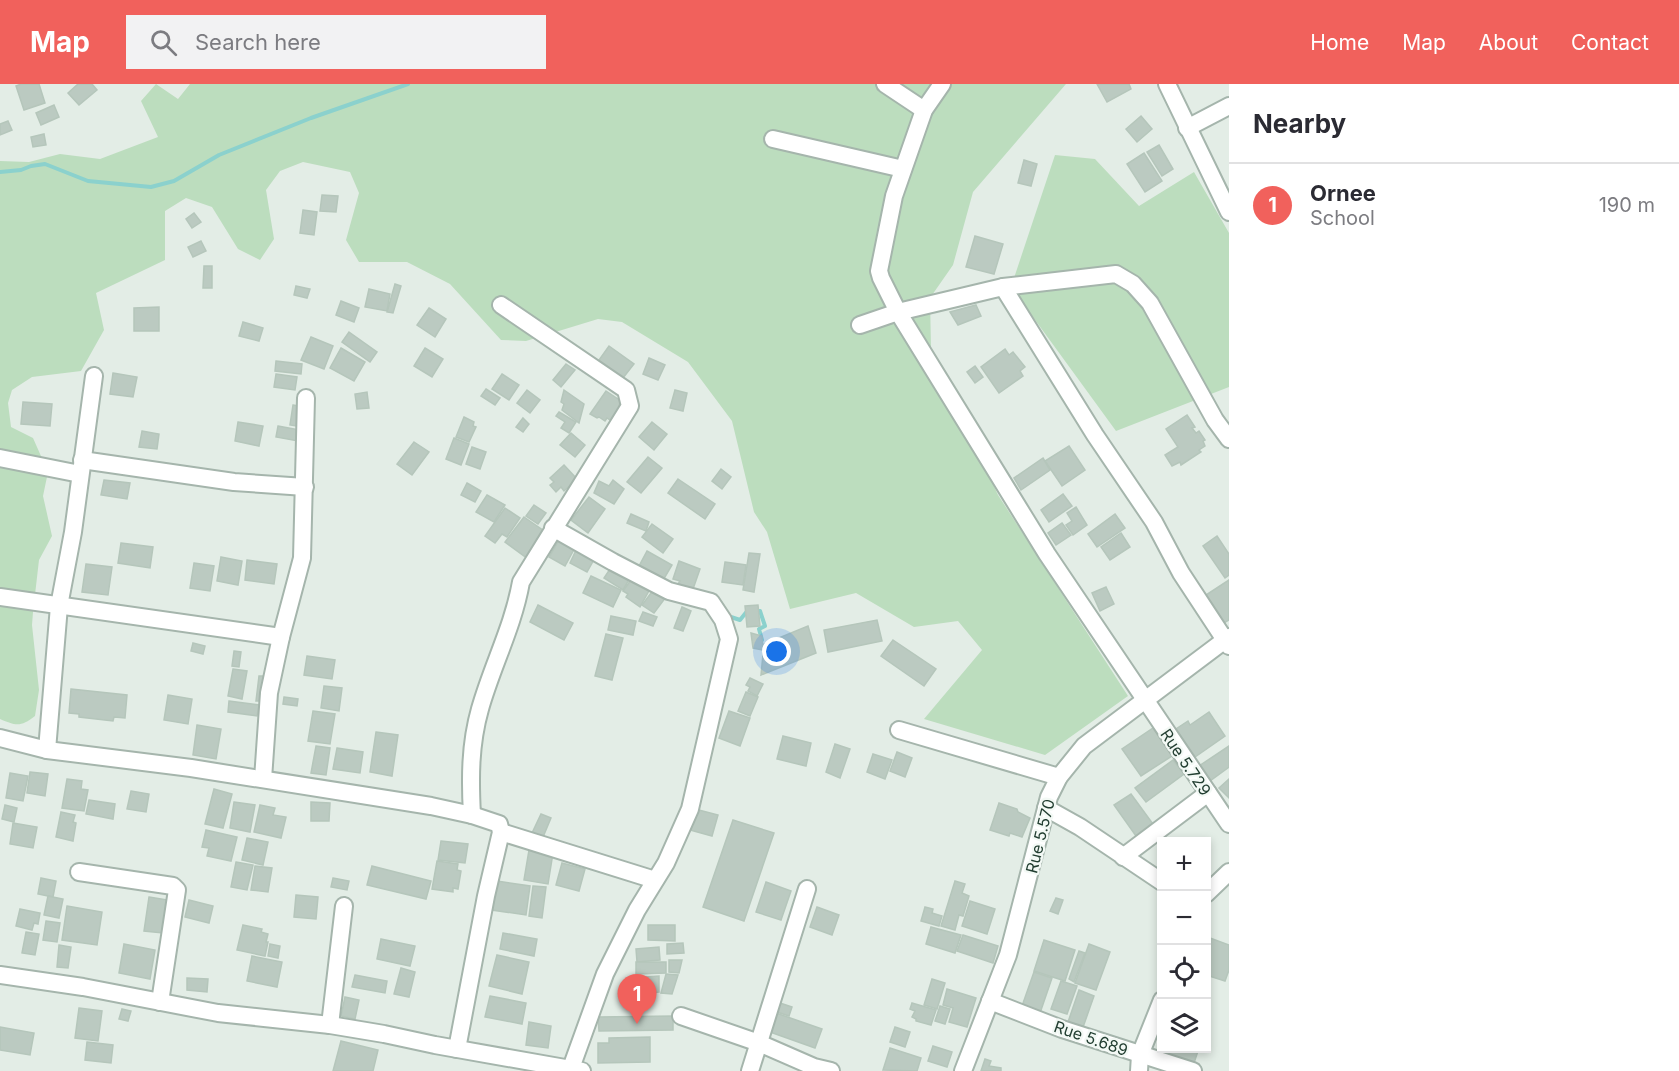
<!DOCTYPE html>
<meta charset="utf-8">
<style>
:root{--surface:#fff;--page:#f2f2f3;--text:#2b2b33;--muted:#7c7c81;--line:#e1e1e2;--accent:#f1615c}
body{margin:0;font-family:Inter,sans-serif;background:var(--page);color:var(--text)}
.controls{position:absolute;right:18px;bottom:18px;display:grid;overflow:hidden;border-radius:0px;box-shadow:0 3px 9px #0003}
.controls button{width:54px;height:54px;display:grid;place-items:center;padding:0;border:0;border-bottom:2px solid var(--line);background:var(--surface);color:var(--text);font:30px sans-serif}
.you{position:absolute;left:777px;top:568px;width:21px;height:21px;margin:-15px;border:4px solid #fff;border-radius:50%;background:#1a73e8;box-shadow:0 0 0 9px #1a73e833}
.badge{display:grid;place-items:center;width:39px;height:39px;border-radius:50%;background:var(--accent);color:#fff;font-size:20px;font-weight:700}
.pin{position:absolute;translate:-50% -50px;filter:drop-shadow(0 2px 3px #0008)}
.pin::after{content:'';position:absolute;top:32px;width:21px;height:18px;background:inherit;clip-path:polygon(0 0,100% 0,50% 100%)}
.list{margin:0;padding:0;list-style:none}
h2{display:flex;justify-content:space-between;align-items:center;height:78px;margin:0;padding:0 24px;font-size:26px}
h2 small{font-size:20px;font-weight:400;color:var(--muted)}
.list li{display:grid;grid-template-columns:39px 1fr auto;gap:18px;align-items:center;box-sizing:border-box;height:84px;padding:0 24px;border-top:2px solid var(--line)}
.list b{display:block;font-size:22px;white-space:nowrap}
.list p{margin:0;font-size:20px;white-space:nowrap;color:var(--muted)}
.list em{font-size:20px;font-style:normal;color:var(--muted)}
.icon{flex:none;width:33px;height:33px;fill:none;stroke:currentColor;stroke-width:2;stroke-linecap:round;stroke-linejoin:round}
.map{position:relative;flex:none;width:1229px;height:987px;overflow:hidden}
header{display:flex;align-items:center;gap:36px;box-sizing:border-box;height:84px;padding:0 30px;background:var(--accent);color:#fff}
header strong{font-size:28px}
nav{display:flex;gap:33px;margin-inline-start:auto;font-size:21px}
.search{width:420px;height:54px;background:var(--page);display:flex;align-items:center;gap:15px;box-sizing:border-box;padding:0 21px;border-radius:0px;color:var(--muted);font-size:22px}
main{display:flex}
aside{flex:1;background:var(--surface)}
.map>svg:first-child{display:block}
.green{fill:#bcddbe}
.lines{fill:none;stroke-linecap:round;stroke-linejoin:round}
.stream{stroke:#8bd1cd;stroke-width:4}
.building{fill:#bbcac1;stroke:#b5c6bb;stroke-width:1.5}
.minor-casing{stroke:#a5b5ac;stroke-width:20}
.minor{stroke:#fff;stroke-width:16}
.labels{text-anchor:middle;dominant-baseline:central;stroke-width:4.5;stroke-linejoin:round;paint-order:stroke}
.street-label{font-size:16px;fill:#223e31;stroke:#f3f9f5}
</style>
<header>
<strong>Map</strong>
<div class="search"><svg class="icon" aria-label="search" viewBox="0 0 24 24"><circle cx="10" cy="10" r="6"/><path d="M15 15l6 6"/></svg>Search here</div>
<nav><a>Home</a><a>Map</a><a>About</a><a>Contact</a></nav>
</header>
<main>
<div class="map">
<svg width="1229" height="987" viewBox="0 0 1229 987">
<rect width="100%" height="100%" fill="#e3ede6"/>
<g class="green">
<path d="M156,0L178,15L190,0H1066L973,108L953,181L930,214L931,265L998,411L1128,612L1045,671L924,635L982,566L958,537L914,543L856,509L790,525L767,448L754,428L732,337L688,278L622,238L598,235L526,257L501,256L450,200L407,178H359L346,156L359,109L350,88L303,78L280,87L266,106L274,155L260,176L238,165L212,123L186,114L165,127V176L96,209L104,246L81,287L32,293L12,306L8,319L11,343L33,354L48,388L43,412L52,452L39,476L33,528L32,541L39,606L35,632C21,643 16,642 0,635V77L29,78L60,70L100,75L158,53L141,17Z"/>
<path d="M1055,71L1095,75L1139,122L1194,88L1229,149V303L1116,347L1011,203Z"/>
</g>
<g class="lines">
<g class="stream">
<path d="M0,88L21,86L31,82L45,80L88,97L151,103L174,97L219,71L311,34L408,0"/>
<path d="M754,528L760,527L765,542L759,545L762,556"/>
<path d="M729,536L731,533L740,536L748,526"/>
</g>
</g>
<g class="building">
<path d="M21,0H39L45,19L24,26L16,2Z"/>
<path d="M78,0H92L97,6L79,21L68,9Z"/>
<path d="M1097,0H1129L1131,5L1107,18Z"/>
<path d="M54,21L59,33L41,41L36,29Z"/>
<path d="M1141,32L1152,45L1137,58L1126,45Z"/>
<path d="M8,37L12,46L0,51V40Z"/>
<path d="M44,50L46,61L33,63L31,53Z"/>
<path d="M1159,61L1173,85L1162,92L1147,68Z"/>
<path d="M1144,69L1162,97L1145,108L1127,80Z"/>
<path d="M1024,76L1037,80L1031,102L1018,99Z"/>
<path d="M322,111L338,112L336,128L320,127Z"/>
<path d="M303,126L317,128L314,151L300,149Z"/>
<path d="M194,129L201,138L192,144L186,135Z"/>
<path d="M975,152L1003,160L994,190L966,183Z"/>
<path d="M201,157L206,167L193,173L188,163Z"/>
<path d="M204,182H212V204H203Z"/>
<path d="M395,200L401,202L393,229L387,228Z"/>
<path d="M296,202L310,205L307,214L294,211Z"/>
<path d="M369,205L390,210L387,227L365,223Z"/>
<path d="M341,217L359,224L354,238L336,231Z"/>
<path d="M976,221L981,232L958,241L950,228Z"/>
<path d="M159,223V247H134V224Z"/>
<path d="M429,224L446,235L435,253L417,241Z"/>
<path d="M243,238L263,244L259,257L239,252Z"/>
<path d="M349,248L377,268L370,278L342,258Z"/>
<path d="M311,253L333,262L324,285L301,276Z"/>
<path d="M609,262L634,280L623,294L599,276Z"/>
<path d="M341,264L365,278L354,297L330,284Z"/>
<path d="M425,264L443,275L432,293L414,282Z"/>
<path d="M1005,265L1009,271L1013,268L1025,283L1020,287L1023,292L999,309L981,283Z"/>
<path d="M649,274L665,281L658,296L643,290Z"/>
<path d="M276,277L302,280L301,290L275,287Z"/>
<path d="M566,280L575,286L561,303L553,296Z"/>
<path d="M975,282L983,293L975,299L967,288Z"/>
<path d="M113,289L137,293L133,313L110,310Z"/>
<path d="M276,290L297,293L295,306L274,303Z"/>
<path d="M502,290L519,301L509,316L492,305Z"/>
<path d="M486,305L500,314L495,321L481,312Z"/>
<path d="M527,306L540,316L530,329L517,319Z"/>
<path d="M564,306L584,320L579,339L562,326L564,320L561,318Z"/>
<path d="M675,306L687,309L683,327L670,324Z"/>
<path d="M606,307L621,317L619,321L623,324L613,338L607,334L605,337L599,333L597,334L590,330Z"/>
<path d="M367,308L369,324L357,325L355,310Z"/>
<path d="M23,318L52,320L50,342L21,340Z"/>
<path d="M293,321L305,323L302,343L290,341Z"/>
<path d="M559,328L576,338L569,349L561,344L565,338L556,332Z"/>
<path d="M1187,331L1195,343L1192,344L1196,349L1199,347L1205,356L1203,357L1205,362L1199,366L1201,368L1181,381L1180,378L1172,382L1165,371L1178,363L1166,345Z"/>
<path d="M464,333L474,338L473,342L476,343L469,358L456,353Z"/>
<path d="M523,334L529,340L523,348L516,343Z"/>
<path d="M238,338L263,342L259,362L235,357Z"/>
<path d="M652,338L667,350L654,366L639,353Z"/>
<path d="M278,342L300,346L298,357L276,353Z"/>
<path d="M142,347L159,350L157,365L139,363Z"/>
<path d="M571,349L585,361L575,373L560,361Z"/>
<path d="M454,354L469,360L461,381L446,375Z"/>
<path d="M414,358L429,368L412,391L397,380Z"/>
<path d="M1069,362L1085,386L1062,402L1045,377Z"/>
<path d="M472,363L486,368L480,385L466,380Z"/>
<path d="M648,373L662,384L641,409L627,398Z"/>
<path d="M1043,374L1050,386L1021,406L1014,394Z"/>
<path d="M564,381L577,395L564,407L561,403L556,408L550,401L554,398L550,394Z"/>
<path d="M721,385L731,393L722,405L712,397Z"/>
<path d="M678,395L715,420L705,435L668,409Z"/>
<path d="M104,396L130,399L127,415L101,411Z"/>
<path d="M613,396L624,405L614,420L594,409L599,397L609,402Z"/>
<path d="M467,399L481,407L475,418L461,411Z"/>
<path d="M1063,410L1072,422L1049,438L1041,426Z"/>
<path d="M487,411L505,421L494,438L476,428Z"/>
<path d="M589,413L605,425L588,449L571,436Z"/>
<path d="M534,421L546,429L538,440L526,432Z"/>
<path d="M1076,423L1087,441L1073,451L1066,441L1072,437L1067,429Z"/>
<path d="M505,424L520,434L507,453L502,450L495,459L485,452Z"/>
<path d="M631,430L649,438L646,447L627,439Z"/>
<path d="M1115,430L1125,444L1097,463L1088,450Z"/>
<path d="M524,433L547,449L528,475L505,458Z"/>
<path d="M1062,439L1071,451L1056,461L1048,449Z"/>
<path d="M652,440L673,455L663,469L642,453Z"/>
<path d="M1121,449L1130,463L1110,476L1101,463Z"/>
<path d="M562,451L577,460L565,482L549,473Z"/>
<path d="M1217,452L1229,470V491L1225,494L1203,462Z"/>
<path d="M121,459L153,463L150,484L118,479Z"/>
<path d="M578,462L596,472L587,488L570,479Z"/>
<path d="M647,467L672,481L662,498L638,484Z"/>
<path d="M749,469L760,470L754,508L743,506Z"/>
<path d="M221,473L242,477L238,501L217,497Z"/>
<path d="M247,476L277,480L274,500L245,496Z"/>
<path d="M679,477L700,485L693,505L678,500L680,497L673,495Z"/>
<path d="M725,478L746,481L743,501L722,498Z"/>
<path d="M194,479L214,482L210,507L190,504Z"/>
<path d="M86,480L112,483L108,511L82,508Z"/>
<path d="M612,482L630,494L623,506L604,494Z"/>
<path d="M591,492L621,506L613,523L583,509Z"/>
<path d="M633,493L650,505L640,523L626,513L628,510L623,507Z"/>
<path d="M1229,496V536L1224,539L1206,511Z"/>
<path d="M1106,503L1114,520L1100,527L1092,509Z"/>
<path d="M654,505L666,513L654,529L642,521Z"/>
<path d="M538,521L573,539L564,556L530,538Z"/>
<path d="M758,521L760,542L747,543L745,522Z"/>
<path d="M682,523L691,527L683,547L674,544Z"/>
<path d="M643,528L657,533L653,542L639,537Z"/>
<path d="M611,532L636,537L633,551L608,546Z"/>
<path d="M877,536L882,557L828,568L824,546Z"/>
<path d="M808,542L816,569L761,591L764,560Z"/>
<path d="M751,549L762,552L763,566L753,564Z"/>
<path d="M606,550L623,554L612,596L595,592Z"/>
<path d="M893,556L936,585L924,602L881,572Z"/>
<path d="M193,559L205,562L203,570L191,567Z"/>
<path d="M234,567L241,568L239,583L232,582Z"/>
<path d="M307,572L335,576L332,595L304,591Z"/>
<path d="M233,585L247,587L242,615L228,612Z"/>
<path d="M259,592H266L263,617H256Z"/>
<path d="M750,594L763,600L757,612L748,607L750,603L746,601Z"/>
<path d="M324,602L342,604L339,627L321,624Z"/>
<path d="M71,605L127,611L125,634L114,633L113,637L79,633V630L69,629Z"/>
<path d="M746,608L758,613L750,632L738,627Z"/>
<path d="M168,611L192,615L188,640L164,636Z"/>
<path d="M284,613L298,615L297,622L283,620Z"/>
<path d="M229,617L259,621L257,632L228,628Z"/>
<path d="M313,627L335,630L330,660L308,657Z"/>
<path d="M729,627L750,634L740,662L719,654Z"/>
<path d="M1209,628L1225,652L1195,673L1176,645L1188,637L1190,641Z"/>
<path d="M197,641L221,645L216,675L193,671Z"/>
<path d="M1153,644L1172,672L1141,692L1122,665Z"/>
<path d="M376,648L398,651L392,692L370,688Z"/>
<path d="M783,652L811,659L806,682L777,675Z"/>
<path d="M835,660L850,665L840,694L826,688Z"/>
<path d="M316,662L330,664L326,691L311,689Z"/>
<path d="M1229,662V683L1210,697L1199,682Z"/>
<path d="M337,664L363,668L360,689L333,685Z"/>
<path d="M897,668L912,674L905,693L890,687Z"/>
<path d="M873,670L892,676L885,695L867,688Z"/>
<path d="M1173,676L1184,690L1146,718L1135,704Z"/>
<path d="M30,688L48,690L45,712L27,709Z"/>
<path d="M10,689L28,692L23,717L6,714Z"/>
<path d="M67,695L82,697L81,705L88,706L84,727L62,724Z"/>
<path d="M1229,695V714L1219,704Z"/>
<path d="M214,705L232,710L223,744L205,740Z"/>
<path d="M131,707L149,710L146,728L127,725Z"/>
<path d="M1131,710L1153,740L1136,752L1114,721Z"/>
<path d="M89,716L115,720L113,735L86,730Z"/>
<path d="M234,718L255,721L250,748L230,744Z"/>
<path d="M311,718L330,719L329,737H311Z"/>
<path d="M999,719L1017,725L1018,728L1030,734L1022,753L1010,749L1009,752L990,746Z"/>
<path d="M5,721L17,724L14,738L2,735Z"/>
<path d="M260,721L275,724L273,731L286,733L281,754L254,748Z"/>
<path d="M695,725L718,731L712,752L690,746Z"/>
<path d="M61,728L75,731L73,738L76,739L73,757L56,753Z"/>
<path d="M541,730L551,734L543,753L532,749Z"/>
<path d="M733,736L774,749L744,837L703,823Z"/>
<path d="M13,739L37,743L33,764L10,760Z"/>
<path d="M206,746L237,753L231,777L207,772L209,764L202,763Z"/>
<path d="M247,754L268,758L263,781L242,776Z"/>
<path d="M441,757L468,760L465,779L438,776Z"/>
<path d="M529,766L553,769L548,800L524,796Z"/>
<path d="M437,777L458,780L457,786L461,787L458,805L453,804V808L432,805Z"/>
<path d="M236,778L253,781L247,806L231,803Z"/>
<path d="M562,779L585,785L579,807L556,801Z"/>
<path d="M255,782L272,784L268,808L251,806Z"/>
<path d="M372,782L431,797L426,815L367,801Z"/>
<path d="M41,794L56,797L53,813L38,810Z"/>
<path d="M333,794L349,797L347,806L331,803Z"/>
<path d="M497,797L530,802L526,831L492,826Z"/>
<path d="M955,797L965,800L962,809L969,812L963,832L959,831L955,846L941,842Z"/>
<path d="M766,798L791,807L781,836L756,828Z"/>
<path d="M533,802L546,803L542,834L529,832Z"/>
<path d="M296,811L318,813L316,835L294,833Z"/>
<path d="M48,812L63,815L59,834L44,831Z"/>
<path d="M149,813L168,816L163,849L144,847Z"/>
<path d="M1056,814L1063,816L1058,830L1050,827Z"/>
<path d="M189,816L213,822L209,839L185,833Z"/>
<path d="M970,817L995,825L987,850L962,842Z"/>
<path d="M67,822L102,828L97,861L62,856Z"/>
<path d="M817,823L839,831L832,851L810,843Z"/>
<path d="M925,823L933,825L932,829L942,832L939,842L921,837Z"/>
<path d="M20,825L40,829L38,840L34,839L32,846L16,842Z"/>
<path d="M46,837L60,839L57,858L43,856Z"/>
<path d="M243,841L262,845L261,848L268,850L266,858H268L265,872L237,866Z"/>
<path d="M648,841H675V857L648,856Z"/>
<path d="M931,843L961,851L955,869L926,860Z"/>
<path d="M26,848L39,850L35,871L22,869Z"/>
<path d="M503,849L537,855L534,872L500,865Z"/>
<path d="M963,851L998,862L993,879L957,867Z"/>
<path d="M1210,854L1229,861V886L1225,897L1206,891V864Z"/>
<path d="M381,855L415,862L410,882L377,875Z"/>
<path d="M1044,856L1075,866L1065,897L1034,887Z"/>
<path d="M683,859L684,869L667,870V860Z"/>
<path d="M124,860L155,866L150,895L119,889Z"/>
<path d="M270,860L280,862L278,874L268,872Z"/>
<path d="M1089,860L1110,868L1096,906L1075,899Z"/>
<path d="M59,861L71,863L68,884L57,883Z"/>
<path d="M659,863L660,876L637,878L636,865Z"/>
<path d="M1079,867L1085,869L1074,898L1069,895Z"/>
<path d="M497,871L529,878L522,910L489,902Z"/>
<path d="M252,872L282,878L277,903L247,897Z"/>
<path d="M669,876H682L679,889L669,888Z"/>
<path d="M636,878H666V889L636,890Z"/>
<path d="M401,884L415,888L409,913L394,910Z"/>
<path d="M1034,888L1052,894L1040,929L1022,922Z"/>
<path d="M666,890L678,891L672,910L661,909Z"/>
<path d="M355,891L387,897L385,909L352,903Z"/>
<path d="M659,892V908L648,909V902L643,903V909L630,910L629,894Z"/>
<path d="M187,894L208,895L207,908L187,906Z"/>
<path d="M932,895L945,899L937,925L924,921Z"/>
<path d="M1061,897L1077,902L1067,930L1051,925Z"/>
<path d="M947,905L976,914L967,943L949,938L953,924L943,921Z"/>
<path d="M1079,906L1094,912L1082,946L1067,941Z"/>
<path d="M490,912L526,919L522,940L485,933Z"/>
<path d="M345,913L359,916L355,935L341,932Z"/>
<path d="M780,919L792,923L789,932L777,928Z"/>
<path d="M912,919L936,926L931,941L916,937V935L912,933L915,927L910,925Z"/>
<path d="M940,922L950,925L945,940L935,937Z"/>
<path d="M79,924L102,927L98,957L75,954Z"/>
<path d="M122,925L131,927L128,937L119,935Z"/>
<path d="M776,929L822,945L815,964L770,948Z"/>
<path d="M673,932V946L599,947L598,933Z"/>
<path d="M529,938L551,942L548,964L526,961Z"/>
<path d="M0,943L34,949L30,971L0,966Z"/>
<path d="M895,943L910,948L905,963L890,958Z"/>
<path d="M650,953V978L598,979V959H609V954Z"/>
<path d="M341,957L378,966L373,987H333Z"/>
<path d="M87,958L113,961L111,979L85,976Z"/>
<path d="M933,962L952,968L947,983L928,977Z"/>
<path d="M890,964L921,974L917,987L883,986Z"/>
<path d="M1164,964H1199L1193,982L1162,970Z"/>
<path d="M985,975L991,977L989,982L1001,984V987H981Z"/>
</g>
<g class="lines">
<g class="minor-casing">
<g id="minor">
<path d="M885,0L924,26"/>
<path d="M942,0L924,26L894,112L879,187L881,194L898,228L1047,470L1229,740"/>
<path d="M1167,0L1229,128"/>
<path d="M1187,44L1229,22"/>
<path d="M773,55L903,85"/>
<path d="M1003,203L1095,351L1154,438L1181,489L1229,562"/>
<path d="M860,241L898,228L1003,203L1116,190L1133,200L1150,219L1215,336L1229,355"/>
<path d="M0,374L80,390"/>
<path d="M82,376L234,398L305,403"/>
<path d="M553,444L613,478L669,507L711,518L723,536L729,555L690,725L666,779L637,826L605,890L570,987"/>
<path d="M0,513L281,553"/>
<path d="M899,646L1059,693"/>
<path d="M0,654L47,666L191,684L431,722L472,731L499,740L501,748L486,812L457,965"/>
<path d="M47,666L59,522L73,448L94,292"/>
<path d="M263,695L269,609L281,553L302,474L306,314"/>
<path d="M1046,724L1080,743L1162,798"/>
<path d="M472,731C470,695 470,660 480,625C492,582 513,543 521,498L630,322L626,306L501,221"/>
<path d="M501,748L655,796"/>
<path d="M1123,773L1208,709"/>
<path d="M79,788L173,802L177,806L160,918"/>
<path d="M1206,810L1229,788"/>
<path d="M0,891L83,903L218,929L330,941L384,950L435,961L582,987"/>
<path d="M990,917L1062,945L1193,987"/>
<path d="M681,932L759,959L814,983L831,987"/>
<path d="M330,941L344,822"/>
<path d="M750,987L807,805"/>
<path d="M963,987L1008,871L1049,713L1059,693L1084,662L1229,553"/>
<path d="M1139,987L1140,971L1162,916"/>
</g>
</g>
<use href="#minor" class="minor"/>
</g>
<g class="labels">
<g class="street-label">
<text transform="translate(1186 678) rotate(56)">Rue 5.729</text>
<text transform="translate(1040 752) rotate(-76)">Rue 5.570</text>
<text transform="translate(1091 954) rotate(19)">Rue 5.689</text>
</g>
</g>
</svg>
<div class="controls">
<button>+</button>
<button>−</button>
<button><svg class="icon" aria-label="locate" viewBox="0 0 24 24"><circle cx="12" cy="12" r="6"/><path d="M12 2v4M12 18v4M2 12h4M18 12h4"/></svg></button>
<button><svg class="icon" aria-label="layers" viewBox="0 0 24 24"><path d="M12 4l9 5-9 5-9-5zM3 14l9 5 9-5"/></svg></button>
</div>
<div class="you"></div>
<div class="pin badge" style="left:637px;top:940px">1</div>
</div>
<aside>
<h2>Nearby<small></small></h2>
<ul class="list">
<li><span class="badge">1</span><div><b>Ornee</b><p>School</p></div><em>190 m</em></li>
</ul>
</aside>
</main>
